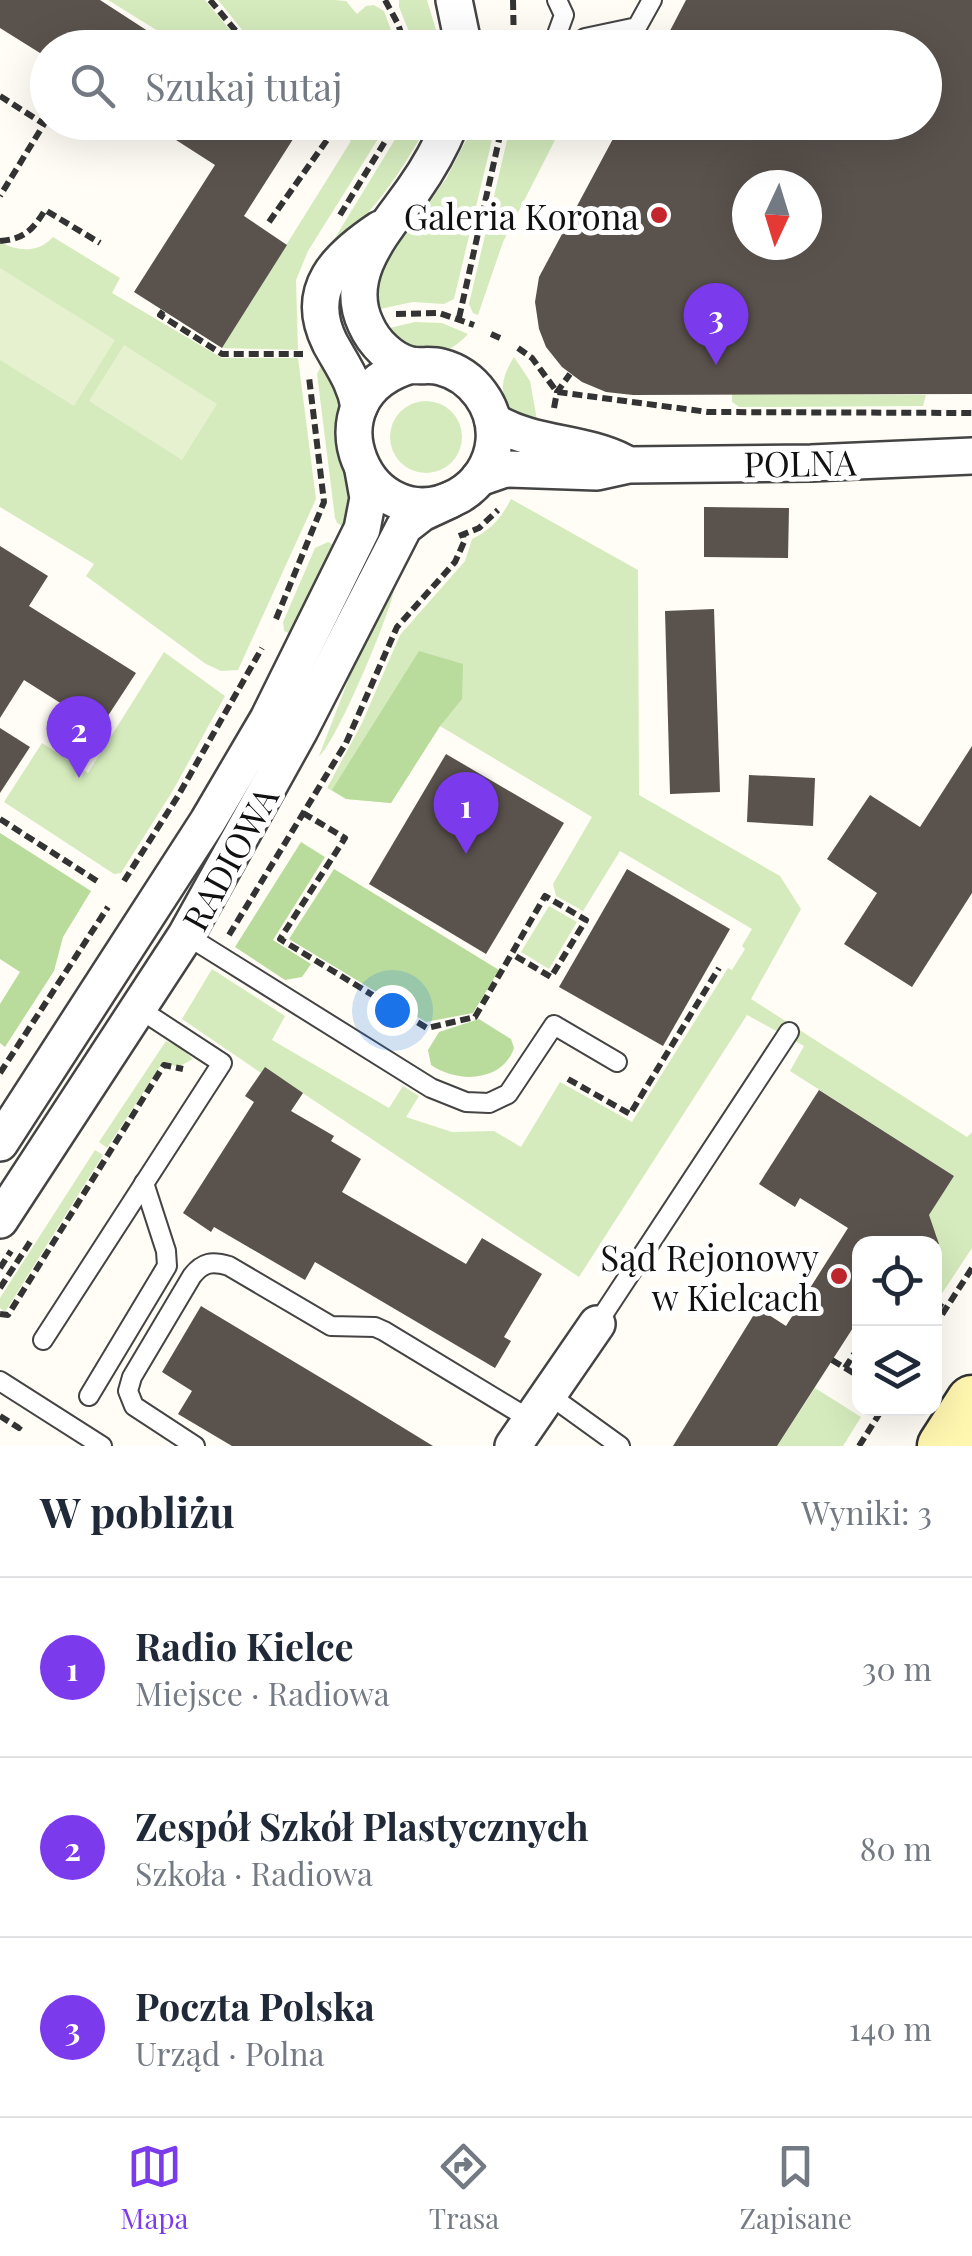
<!DOCTYPE html>
<html lang="pl">
<meta charset="utf-8">
<style>
:root{--surface:#fff;--page:#f2f2f3;--text:#1f2937;--muted:#747a83;--line:#e0e1e3;--accent:#7c3aed}
body{margin:0;font-family:"Playfair Display",serif;background:var(--page);color:var(--text)}
.controls{position:absolute;right:30px;bottom:30px;display:grid;overflow:hidden;border-radius:20px;box-shadow:0 10px 40px #0002}
.controls button{width:90px;height:90px;display:grid;place-items:center;padding:0;border:0;border-bottom:2px solid var(--line);background:var(--surface);color:var(--text);font:50px sans-serif}
.compass{position:absolute;left:732px;top:170px;width:90px;height:90px;border-radius:50%;background:var(--surface);box-shadow:0 10px 40px #0002;rotate:184deg}
.you{position:absolute;left:392px;top:1010px;width:35px;height:35px;margin:-25px;border:8px solid #fff;border-radius:50%;background:#1a73e8;box-shadow:0 0 0 15px #1a73e833}
.badge{display:grid;place-items:center;width:65px;height:65px;border-radius:50%;background:var(--accent);color:#fff;font-size:32px;font-weight:700}
.pin{position:absolute;translate:-50% -82px;filter:drop-shadow(0 2px 5px #0008)}
.pin::after{content:'';position:absolute;top:52px;width:35px;height:30px;background:inherit;clip-path:polygon(0 0,100% 0,50% 100%)}
.list{margin:0;padding:0;list-style:none}
h2{display:flex;justify-content:space-between;align-items:center;height:130px;margin:0;padding:0 40px;font-size:42px}
h2 small{font-size:32px;font-weight:400;color:var(--muted)}
.list li{display:grid;grid-template-columns:65px 1fr auto;gap:30px;align-items:center;box-sizing:border-box;height:180px;padding:0 40px;border-top:2px solid var(--line)}
.list b{display:block;font-size:38px;white-space:nowrap}
.list p{margin:0;font-size:32px;white-space:nowrap;color:var(--muted)}
.list em{font-size:32px;font-style:normal;color:var(--muted)}
.icon{flex:none;width:55px;height:55px;fill:none;stroke:currentColor;stroke-width:2;stroke-linecap:round;stroke-linejoin:round}
.map{position:relative;flex:none;width:972px;height:1446px;overflow:hidden}
.search{position:absolute;background:var(--surface);box-shadow:0 10px 40px #0002;left:30px;right:30px;top:30px;height:110px;display:flex;align-items:center;gap:25px;box-sizing:border-box;padding:0 35px;border-radius:55px;color:var(--muted);font-size:38px}
.sheet{height:670px;background:var(--surface)}
nav{display:flex;justify-content:space-around;align-items:center;box-sizing:border-box;height:140px;border-top:2px solid var(--line);background:var(--surface);font-size:28px;color:var(--muted)}
nav a{display:grid;justify-items:center;gap:5px}
nav .on{color:var(--accent)}
.map>svg:first-child{display:block}
.green{fill:#d5ebbd}
.forest{fill:#b9dc9c}
.pitch{fill:#e6f2cf}
.building{fill:#5a524d;fill-rule:evenodd}
.lines{fill:none;stroke-linecap:round;stroke-linejoin:round}
.lane-casing{stroke:#444;stroke-width:22}
.street-casing{stroke:#444;stroke-width:40}
.secondary-casing{stroke:#333;stroke-width:55}
.path{stroke:#333;stroke-width:6;stroke-dasharray:10 5;stroke-linecap:butt}
.lane{stroke:#fff;stroke-width:18}
.street{stroke:#fff;stroke-width:35}
.secondary{stroke:#fff6b0;stroke-width:50}
.poi-dot{fill:#c4262e;stroke:#fff;stroke-width:4}
.labels{text-anchor:middle;dominant-baseline:central;stroke-width:10;stroke-linejoin:round;paint-order:stroke}
.poi-label{font-size:35px;fill:#111;stroke:#fff;text-anchor:end}
.street-label{font-size:35px;fill:#111;stroke:#fff}
</style>
<div class="map">
<svg width="972" height="1446" viewBox="0 0 972 1446">
<rect width="100%" height="100%" fill="#fffdf5"/>
<g class="green">
<path d="M108,0H205L244,47H184Z"/>
<path d="M218,0H335L346,1L357,14L366,6L374,5L384,11L397,47H256Z"/>
<path d="M399,0H427L441,47H415L399,7Z"/>
<path d="M323,123H388L308,251L296,280L298,350L222,348L351,141Z"/>
<path d="M405,123H428C401,173 373,215 327,251Z"/>
<path d="M475,123H496L454,299L444,304L413,302L375,310L377,269L446,179Z"/>
<path d="M511,123H524L555,140L503,242L478,315L473,313L469,304Z"/>
<path d="M53,237L120,278L112,293L222,358H298L316,499L238,670L221,671L206,664L86,576L94,564L0,507V242C19,252 38,253 53,237Z"/>
<path d="M415,322L442,323L468,334C436,368 415,352 381,330Z"/>
<path d="M514,357L530,381L539,431L510,415C500,392 500,379 514,357Z"/>
<path d="M325,358L342,383L357,496L351,531L337,523L335,518L317,374Z"/>
<path d="M732,394L926,395L923,406L739,407L732,402Z"/>
<circle cx="426" cy="437" r="36"/>
<path d="M511,499L638,570L639,795L780,876L801,909L751,999L967,1137L972,1132V1248L941,1295L935,1291L934,1243L937,1237L935,1232L923,1224L954,1176L790,1071L804,1046L747,1015L579,1277L265,1068L261,1073L182,1019L212,969L285,1016L272,1040L389,1108L403,1086L419,1096L406,1117L452,1132L494,1131L521,1147L560,1082L632,1122L728,968L732,970L745,949L742,946L752,929L620,851L583,911L556,896L553,884L592,817L440,726L391,803L346,799L327,788L362,723L400,635L465,561L472,539C491,530 501,518 511,499Z"/>
<path d="M328,542L342,549L293,635L284,631L283,622L315,548Z"/>
<path d="M397,577C396,602 336,743 319,756L374,613Z"/>
<path d="M164,652L225,696L172,792L121,873L114,874L4,802L42,743L88,773Z"/>
<path d="M549,906L577,922L549,969L521,952Z"/>
<path d="M166,1041L181,1048L193,1059L178,1067L163,1062L107,1148L99,1142Z"/>
<path d="M95,1150L103,1155L5,1312L0,1308V1298Z"/>
<path d="M815,1388L861,1417L843,1446H777Z"/>
</g>
<g class="forest">
<path d="M419,651L463,664L462,699L440,726L391,803L346,799L332,790Z"/>
<path d="M0,833L91,891L63,937L54,971L5,1047L0,1043V1004L20,972L0,959Z"/>
<path d="M301,842L325,857L273,940L311,964L302,977L285,980L235,947Z"/>
<path d="M334,869L499,970L473,1013L426,1022L289,939Z"/>
<path d="M479,1019L511,1039L514,1048C502,1083 457,1083 431,1065L428,1050L439,1032Z"/>
</g>
<g class="pitch">
<path d="M0,268L115,340L74,406L0,360Z"/>
<path d="M124,345L217,404L182,460L89,401Z"/>
</g>
<g class="building">
<path d="M0,0H100L174,48H48V58L0,28Z"/>
<path d="M686,0H972V394L633,395L606,392L582,382L562,367L546,347L539,329L535,302L539,277L622,122H924V48H661ZM747,185H807V245H747Z"/>
<path d="M148,122H304L244,216L287,245L222,348L134,292L215,165Z"/>
<path d="M704,507L789,508L788,558L704,557Z"/>
<path d="M0,546L48,576L29,606L136,673L100,728L24,680L0,718Z"/>
<path d="M714,609L720,792L670,794L665,611Z"/>
<path d="M0,728L30,747L0,793Z"/>
<path d="M972,746V893L912,987L844,944L877,893L827,859L870,795L920,827Z"/>
<path d="M446,754L564,823L486,954L369,884Z"/>
<path d="M749,775L815,778L813,826L747,822Z"/>
<path d="M627,869L730,929L663,1046L559,987Z"/>
<path d="M265,1067L303,1093L291,1111L334,1136L331,1141L361,1159L342,1192L466,1264L482,1238L542,1274L504,1337L511,1341L495,1368L315,1262L305,1280L214,1227L211,1232L183,1213L254,1102L245,1096Z"/>
<path d="M819,1090L954,1176L929,1215L939,1244H860V1317L777,1446H673L758,1308L786,1326L848,1228L800,1198L795,1207L759,1184Z"/>
<path d="M201,1306L348,1394L433,1446H232L178,1414L192,1391L162,1372Z"/>
</g>
<g class="lines">
<g class="lane-casing">
<g id="lane">
<path d="M552,48L564,15L557,0"/>
<path d="M572,48L585,38L637,27L652,0"/>
<path d="M186,935L431,1088L466,1102L489,1103L508,1094L554,1025L617,1062"/>
<path d="M597,1324L789,1032"/>
<path d="M43,1340L222,1063L138,1008"/>
<path d="M0,1381L102,1446"/>
<path d="M548,1394L620,1446"/>
<path d="M89,1396L167,1266L166,1251L144,1183"/>
<path d="M195,1446L134,1406L128,1391L132,1377L192,1276C203,1262 212,1261 229,1266L331,1326L375,1327L384,1331L531,1420"/>
</g>
</g>
<g class="street-casing">
<g id="street">
<path d="M454,0L464,48"/>
<path d="M412,365C301,396 368,545 458,496C478,485 492,464 494,441C497,407 473,375 441,367C431,364 420,367 410,365C391,360 374,343 366,325C341,274 387,228 414,189C429,168 441,146 451,122"/>
<path d="M359,407C355,382 342,365 330,343C303,289 338,257 380,229"/>
<path d="M493,421C534,446 582,441 623,462"/>
<path d="M479,478L505,469L597,472L629,465L811,463L972,456"/>
<path d="M0,1143L208,821L268,719L362,529L368,498L363,470"/>
<path d="M0,1220L186,935L300,730L404,527L422,513L450,500"/>
<path d="M513,1446L597,1324"/>
</g>
</g>
<g class="secondary-casing">
<path id="secondary" d="M943,1446L972,1401"/>
</g>
<g class="path">
<path d="M210,0L250,48"/>
<path d="M385,0L398,24L406,48"/>
<path d="M513,0L514,48"/>
<path d="M0,96L44,124L0,196"/>
<path d="M340,215L397,122"/>
<path d="M269,222L327,140L313,122"/>
<path d="M0,241C24,239 33,230 45,210L100,243"/>
<path d="M163,311L160,315L222,354H303"/>
<path d="M396,314L439,313L474,325"/>
<path d="M459,318L503,122"/>
<path d="M491,334L500,338"/>
<path d="M518,348L532,358L557,392L708,412L972,413"/>
<path d="M554,408L557,392L570,374"/>
<path d="M459,536L479,528L498,510"/>
<path d="M276,619L324,502L309,377"/>
<path d="M303,813L345,838L280,939L427,1028L475,1017L545,896L586,920L551,977L512,954"/>
<path d="M0,819L97,881"/>
<path d="M124,881L178,796L262,648"/>
<path d="M229,935L346,743L397,627L455,562L464,542L463,535"/>
<path d="M0,1073L108,907"/>
<path d="M568,1079L630,1114L719,968"/>
<path d="M0,1268L11,1251"/>
<path d="M0,1288L32,1239"/>
<path d="M934,1302L946,1309"/>
<path d="M0,1314L8,1315L164,1065L183,1069"/>
<path d="M934,1327L972,1268"/>
<path d="M832,1360L860,1377"/>
<path d="M845,1368L860,1345"/>
<path d="M0,1416L19,1428L22,1423"/>
<path d="M859,1446L883,1408"/>
</g>
<use href="#lane" class="lane"/>
<use href="#street" class="street"/>
<use href="#secondary" class="secondary"/>
</g>
<g class="poi-dot">
<circle cx="659" cy="215" r="10"/>
<circle cx="839" cy="1276" r="10"/>
</g>
<g class="labels">
<g class="poi-label">
<text x="639" y="215">Galeria Korona</text>
<text x="819" y="1256">Sąd Rejonowy<tspan x="819" dy="40">w Kielcach</tspan></text>
</g>
<g class="street-label">
<text transform="translate(800 462) rotate(-1)">POLNA</text>
<text transform="translate(229 858) rotate(-61)">RADIOWA</text>
</g>
</g>
</svg>
<div class="controls">
<button><svg class="icon" aria-label="locate" viewBox="0 0 24 24"><circle cx="12" cy="12" r="6"/><path d="M12 2v4M12 18v4M2 12h4M18 12h4"/></svg></button>
<button><svg class="icon" aria-label="layers" viewBox="0 0 24 24"><path d="M12 4l9 5-9 5-9-5zM3 14l9 5 9-5"/></svg></button>
</div>
<svg class="compass" viewBox="-18 -18 36 36"><path d="M0-13l5 13h-10z" fill="#e53935"/><path d="M0 13l5-13h-10z" fill="#747a83"/></svg>
<div class="you"></div>
<div class="pin badge" style="left:466px;top:854px">1</div>
<div class="pin badge" style="left:79px;top:778px">2</div>
<div class="pin badge" style="left:716px;top:365px">3</div>
<div class="search"><svg class="icon" aria-label="search" viewBox="0 0 24 24"><circle cx="10" cy="10" r="6"/><path d="M15 15l6 6"/></svg>Szukaj tutaj</div>
</div>
<section class="sheet">
<h2>W pobliżu<small>Wyniki: 3</small></h2>
<ul class="list">
<li><span class="badge">1</span><div><b>Radio Kielce</b><p>Miejsce · Radiowa</p></div><em>30 m</em></li>
<li><span class="badge">2</span><div><b>Zespół Szkół Plastycznych</b><p>Szkoła · Radiowa</p></div><em>80 m</em></li>
<li><span class="badge">3</span><div><b>Poczta Polska</b><p>Urząd · Polna</p></div><em>140 m</em></li>
</ul>
</section>
<nav>
<a class="on"><svg class="icon" aria-label="map" viewBox="0 0 24 24"><path d="M3 6l6-2 6 2 6-2v14l-6 2-6-2-6 2zM9 4v14M15 6v14"/></svg>Mapa</a>
<a><svg class="icon" aria-label="directions" viewBox="0 0 24 24"><path d="M12 3l9 9-9 9-9-9zM9 14v-3h6M13 9l2 2-2 2"/></svg>Trasa</a>
<a><svg class="icon" aria-label="saved" viewBox="0 0 24 24"><path d="M7 4h10v16l-5-4-5 4z"/></svg>Zapisane</a>
</nav>
